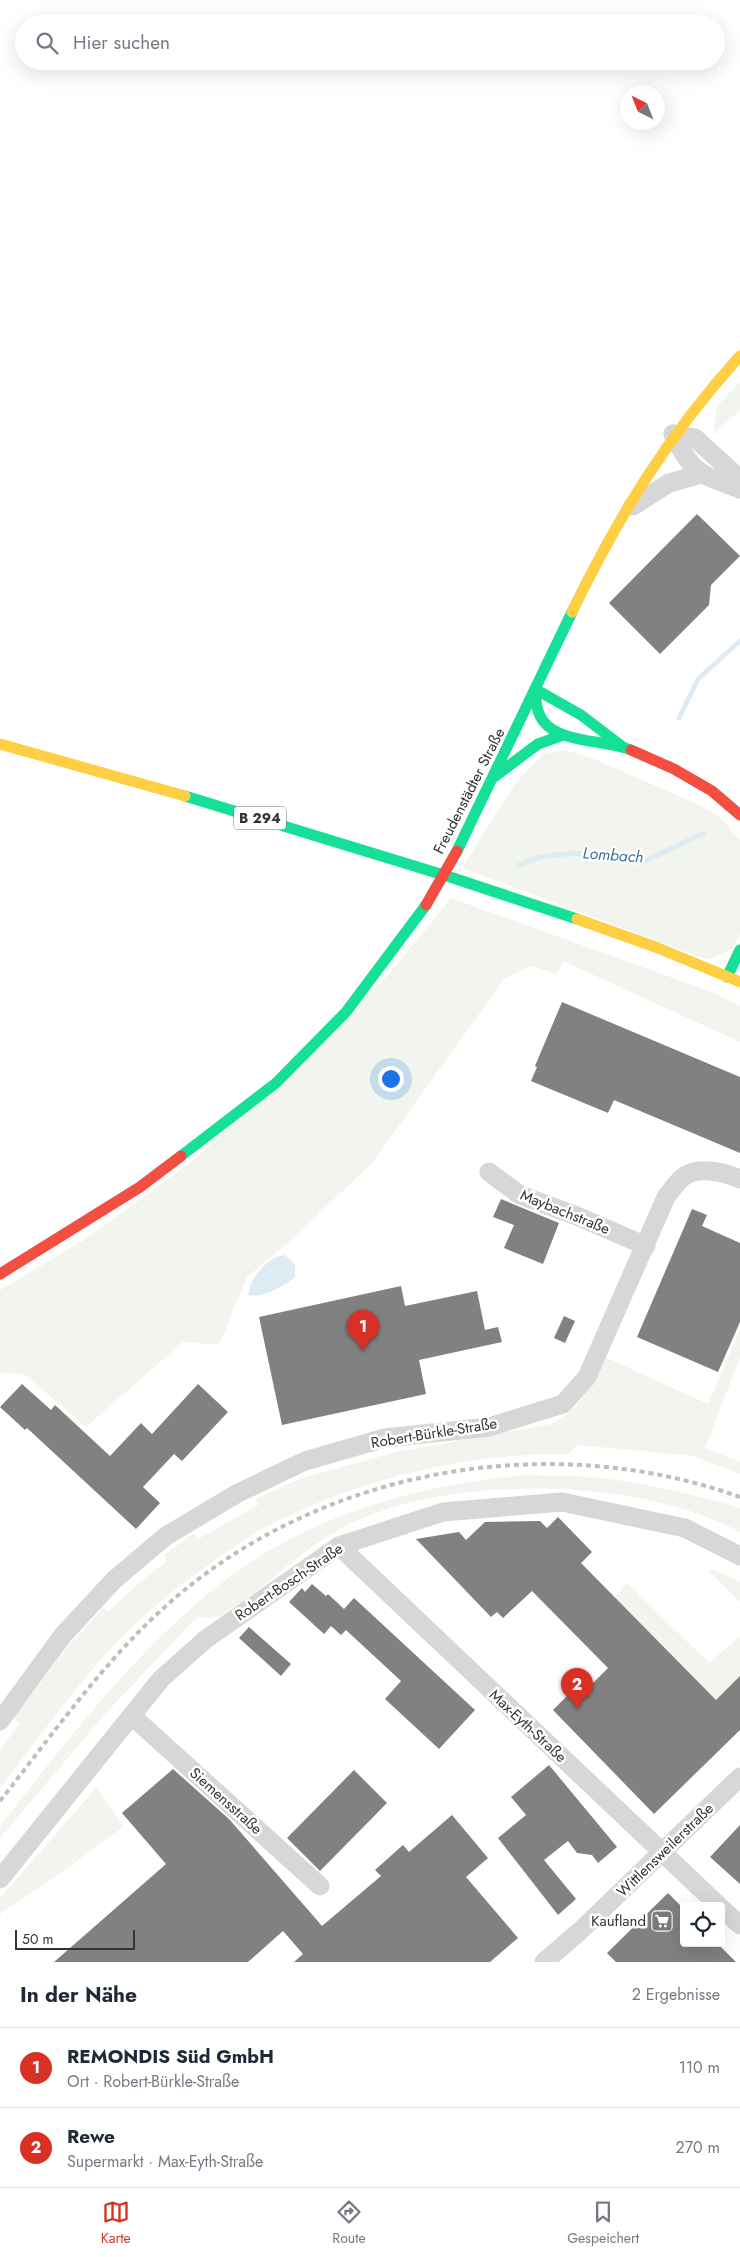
<!DOCTYPE html>
<html lang="de">
<meta charset="utf-8">
<style>
:root{--surface:#fff;--page:#f2f2f3;--text:#1f2937;--muted:#747a83;--line:#e0e1e3;--accent:#d93025}
body{margin:0;font-family:Jost,sans-serif;background:var(--page);color:var(--text)}
.controls{position:absolute;right:15px;bottom:15px;display:grid;overflow:hidden;border-radius:5px;box-shadow:0 5px 20px #0002}
.controls button{width:45px;height:45px;display:grid;place-items:center;padding:0;border:0;border-bottom:1px solid var(--line);background:var(--surface);color:var(--text);font:25px sans-serif}
.compass{position:absolute;left:620px;top:85px;width:45px;height:45px;border-radius:50%;background:var(--surface);box-shadow:0 5px 20px #0002;rotate:317deg}
.scale{position:absolute;left:15px;bottom:12px;width:120px;box-sizing:border-box;padding-left:5px;border:2px solid #333;border-top:0;font-size:14px;line-height:18px;white-space:nowrap;color:#333;-webkit-text-stroke:4px #fff;paint-order:stroke}
.you{position:absolute;left:390px;top:1078px;width:18px;height:18px;margin:-12px;border:4px solid #fff;border-radius:50%;background:#1a73e8;box-shadow:0 0 0 8px #1a73e833}
.badge{display:grid;place-items:center;width:32px;height:32px;border-radius:50%;background:var(--accent);color:#fff;font-size:16px;font-weight:700}
.pin{position:absolute;translate:-50% -41px;filter:drop-shadow(0 1px 2px #0008)}
.pin::after{content:'';position:absolute;top:26px;width:18px;height:15px;background:inherit;clip-path:polygon(0 0,100% 0,50% 100%)}
.list{margin:0;padding:0;list-style:none}
h2{display:flex;justify-content:space-between;align-items:center;height:65px;margin:0;padding:0 20px;font-size:21px}
h2 small{font-size:16px;font-weight:400;color:var(--muted)}
.list li{display:grid;grid-template-columns:32px 1fr auto;gap:15px;align-items:center;box-sizing:border-box;height:80px;padding:0 20px;border-top:1px solid var(--line)}
.list b{display:block;font-size:19px;white-space:nowrap}
.list p{margin:0;font-size:16px;white-space:nowrap;color:var(--muted)}
.list em{font-size:16px;font-style:normal;color:var(--muted)}
.icon{flex:none;width:28px;height:28px;fill:none;stroke:currentColor;stroke-width:2;stroke-linecap:round;stroke-linejoin:round}
.map{position:relative;flex:none;width:740px;height:1962px;overflow:hidden}
.search{position:absolute;background:var(--surface);box-shadow:0 5px 20px #0002;left:15px;right:15px;top:15px;height:55px;display:flex;align-items:center;gap:12px;box-sizing:border-box;padding:0 18px;border-radius:28px;color:var(--muted);font-size:19px}
.sheet{height:225px;background:var(--surface)}
nav{display:flex;justify-content:space-around;align-items:center;box-sizing:border-box;height:70px;border-top:1px solid var(--line);background:var(--surface);font-size:14px;color:var(--muted)}
nav a{display:grid;justify-items:center;gap:2px}
nav .on{color:var(--accent)}
.map>svg:first-child{display:block}
.green{fill:#f1f5ed}
.water{fill:#ddebf3}
.lines{fill:none;stroke-linecap:round;stroke-linejoin:round}
.stream{stroke:#ddebf3;stroke-width:5}
.building{fill:#818181}
.street{stroke:#d7d7d7;stroke-width:19}
.fast{stroke:#16e098;stroke-width:11}
.slow{stroke:#ffcf43;stroke-width:11}
.jam{stroke:#f24e42;stroke-width:11}
.rail{stroke:#bebebe;stroke-width:4;stroke-dasharray:5 4;stroke-linecap:butt}
.jam-bridge{stroke:#f24e42;stroke-width:11}
.labels{text-anchor:middle;dominant-baseline:central;stroke-width:5;stroke-linejoin:round;paint-order:stroke}
.shield{fill:#fff;stroke:#707070;stroke-width:1}
.shield-label{font-size:14px;font-weight:bold;fill:#333}
.street-label{font-size:15px;fill:#333;stroke:#fff}
.poi-label{font-size:15px;fill:#333;stroke:#fff;text-anchor:end}
.water-label{font-size:16px;font-style:italic;fill:#3f7597;stroke:#fff}
</style>
<div class="map">
<svg width="740" height="1962" viewBox="0 0 740 1962">
<rect width="100%" height="100%" fill="#fff"/>
<g class="green">
<path d="M740,382V410L713,435L717,406Z"/>
<path d="M566,750L594,759L697,804L720,817L740,840V934L733,948L708,960L465,869L464,865L516,782L545,753Z"/>
<path d="M451,898L712,992L740,1006V1042L563,961L557,974L531,966L505,978L372,1163L289,1242L247,1277L219,1345L183,1342L86,1427L24,1374L0,1373V1290L84,1240L193,1161L390,973Z"/>
<path d="M740,1329V1358L705,1448L740,1462V1474L693,1456L578,1445L568,1454C464,1453 355,1480 262,1529C250,1535 239,1544 227,1552C182,1582 139,1617 103,1657C67,1698 34,1744 0,1788V1750L20,1723L14,1718L69,1645L103,1608L108,1612L140,1582L167,1561L164,1555L194,1533L198,1539L258,1505L256,1499L302,1478L400,1451L552,1424C585,1405 587,1388 607,1358L708,1404Z"/>
<path d="M525,1475C550,1476 577,1475 602,1478C649,1484 694,1494 740,1508V1532C637,1476 435,1472 333,1533C297,1554 268,1585 233,1608C228,1610 222,1616 216,1617C211,1618 203,1617 197,1617L105,1714L0,1838V1826C67,1741 134,1652 219,1585C306,1516 416,1485 525,1475Z"/>
<path d="M713,1569L740,1582V1602L709,1571Z"/>
<path d="M627,1583L709,1663L740,1636V1676L716,1700L615,1597Z"/>
<path d="M96,1788L124,1826L59,1874L0,1914V1898Z"/>
</g>
<path class="water" d="M285,1255L295,1265V1277C284,1286 262,1299 248,1295C250,1278 267,1257 285,1255Z"/>
<g class="lines">
<g class="stream">
<path d="M679,718L698,679L740,641"/>
<path d="M519,865L540,857L573,853L645,861L704,833"/>
</g>
</g>
<g class="building">
<path d="M697,514L740,556L711,585L709,605L660,654L609,603Z"/>
<path d="M562,1002L740,1077V1153L614,1100L608,1113L531,1081L537,1067L535,1066Z"/>
<path d="M501,1199L559,1223L543,1264L504,1248L514,1225L493,1217Z"/>
<path d="M692,1209L707,1215L702,1226L740,1243V1322L718,1372L637,1337Z"/>
<path d="M401,1286L405,1306L477,1291L485,1330L498,1327L502,1342L419,1360L426,1394L282,1425L259,1317Z"/>
<path d="M564,1316L575,1321L565,1343L554,1338Z"/>
<path d="M22,1384L51,1410L55,1405L110,1456L141,1423L152,1434L198,1384L228,1412L182,1461L174,1454L143,1487L160,1503L136,1529L27,1428L25,1430L0,1407Z"/>
<path d="M558,1517L592,1552L581,1563L716,1700L740,1676V1730L654,1814L553,1710L579,1684L586,1690L608,1668L532,1591L503,1618L497,1612L491,1617L416,1539L459,1532L466,1540L485,1522L540,1521L547,1528Z"/>
<path d="M312,1584L326,1596L328,1594L344,1609L354,1598L475,1710L439,1749L385,1699L401,1681L346,1630L341,1635L331,1626L324,1634L289,1602L302,1588L305,1592Z"/>
<path d="M249,1627L291,1664L281,1676L239,1638Z"/>
<path d="M549,1765L617,1847L598,1863L592,1855L577,1853L568,1841L544,1860L576,1899L558,1915L498,1838L526,1815L511,1797Z"/>
<path d="M173,1769L229,1819L322,1926L381,1876L375,1870L403,1845L409,1852L452,1815L488,1858L466,1877L518,1938L490,1962H294L303,1954L283,1931L248,1962H54L166,1864L122,1813Z"/>
<path d="M354,1770L387,1803L320,1871L287,1838Z"/>
<path d="M740,1825V1884L710,1857Z"/>
<path d="M668,1893L684,1909V1943H717L736,1962H616L607,1953Z"/>
</g>
<g class="lines">
<g class="street">
<path d="M673,434C693,474 699,474 740,489"/>
<path d="M673,434L695,438L740,479"/>
<path d="M633,506L669,483L701,474"/>
<path d="M489,1172L520,1195L577,1216L646,1246"/>
<path d="M339,1546L719,1906"/>
<path d="M132,1716L320,1886"/>
<path d="M0,1721L63,1635L114,1580L166,1536L238,1493L305,1461L385,1438L489,1427L563,1404L587,1377L666,1197C671,1191 676,1183 682,1178C697,1165 724,1172 740,1179"/>
<path d="M0,1879L161,1679L206,1639L339,1546L443,1512L562,1502L685,1528L740,1556"/>
<path d="M721,1908L740,1925"/>
<path d="M544,1962L580,1931L740,1777"/>
</g>
<g class="fast">
<path d="M623,747L581,715L535,689C536,700 536,713 544,722C560,743 607,740 631,750"/>
<path d="M494,777L538,744L563,735"/>
<path d="M185,796L447,876L577,919"/>
<path d="M457,851L572,612"/>
<path d="M727,977L740,950"/>
<path d="M181,1156L276,1083L346,1012L426,905"/>
</g>
<g class="slow">
<path d="M572,612C618,517 668,435 740,356"/>
<path d="M0,744L185,796"/>
<path d="M577,919L658,948L740,982"/>
</g>
<g class="jam">
<path d="M631,750L674,769L712,791L740,815"/>
<path d="M0,1274L140,1187L181,1156"/>
</g>
<path class="rail" d="M0,1801C53,1734 103,1662 167,1605C319,1469 548,1428 740,1497"/>
<path class="jam-bridge" d="M426,905L457,851"/>
</g>
<defs>
<g id="supermarket-square" transform="scale(1.125)"><rect x="-9" y="-9" width="18" height="18" rx="4" fill="#7a7a7a" stroke="#fff"/><path d="M-6-5.5h2.5l.6 2H6L4.5 2H-2.5L-4.4-4H-6ZM-1.5 3.2a1.3 1.3 0 1 0 .1 0ZM3 3.2a1.3 1.3 0 1 0 .1 0Z" fill="#fff"/></g>
</defs>
<g fill-rule="evenodd">
<use href="#supermarket-square" x="662" y="1921"/>
</g>
<g class="labels">
<rect class="shield" x="234" y="806.5" width="52" height="23" rx="4"/>
<g class="shield-label">
<text x="260" y="818">B 294</text>
</g>
<g class="street-label">
<text transform="translate(469 791) rotate(-63)">Freudenstädter Straße</text>
<text transform="translate(565 1212) rotate(22)">Maybachstraße</text>
<text transform="translate(434 1433) rotate(-9)">Robert-Bürkle-Straße</text>
<text transform="translate(289 1582) rotate(-34)">Robert-Bosch-Straße</text>
<text transform="translate(528 1726) rotate(43)">Max-Eyth-Straße</text>
<text transform="translate(226 1801) rotate(42)">Siemensstraße</text>
<text transform="translate(665 1850) rotate(-44)">Wittlensweilerstraße</text>
</g>
<g class="poi-label">
<text x="646" y="1921">Kaufland</text>
</g>
<g class="water-label">
<text transform="translate(613 855) rotate(4)">Lombach</text>
</g>
</g>
</svg>
<div class="controls">
<button><svg class="icon" aria-label="locate" viewBox="0 0 24 24"><circle cx="12" cy="12" r="6"/><path d="M12 2v4M12 18v4M2 12h4M18 12h4"/></svg></button>
</div>
<svg class="compass" viewBox="-18 -18 36 36"><path d="M0-13l5 13h-10z" fill="#e53935"/><path d="M0 13l5-13h-10z" fill="#747a83"/></svg>
<div class="scale">50 m</div>
<div class="you"></div>
<div class="pin badge" style="left:363px;top:1351px">1</div>
<div class="pin badge" style="left:577px;top:1709px">2</div>
<div class="search"><svg class="icon" aria-label="search" viewBox="0 0 24 24"><circle cx="10" cy="10" r="6"/><path d="M15 15l6 6"/></svg>Hier suchen</div>
</div>
<section class="sheet">
<h2>In der Nähe<small>2 Ergebnisse</small></h2>
<ul class="list">
<li><span class="badge">1</span><div><b>REMONDIS Süd GmbH</b><p>Ort · Robert-Bürkle-Straße</p></div><em>110 m</em></li>
<li><span class="badge">2</span><div><b>Rewe</b><p>Supermarkt · Max-Eyth-Straße</p></div><em>270 m</em></li>
</ul>
</section>
<nav>
<a class="on"><svg class="icon" aria-label="map" viewBox="0 0 24 24"><path d="M3 6l6-2 6 2 6-2v14l-6 2-6-2-6 2zM9 4v14M15 6v14"/></svg>Karte</a>
<a><svg class="icon" aria-label="directions" viewBox="0 0 24 24"><path d="M12 3l9 9-9 9-9-9zM9 14v-3h6M13 9l2 2-2 2"/></svg>Route</a>
<a><svg class="icon" aria-label="saved" viewBox="0 0 24 24"><path d="M7 4h10v16l-5-4-5 4z"/></svg>Gespeichert</a>
</nav>
